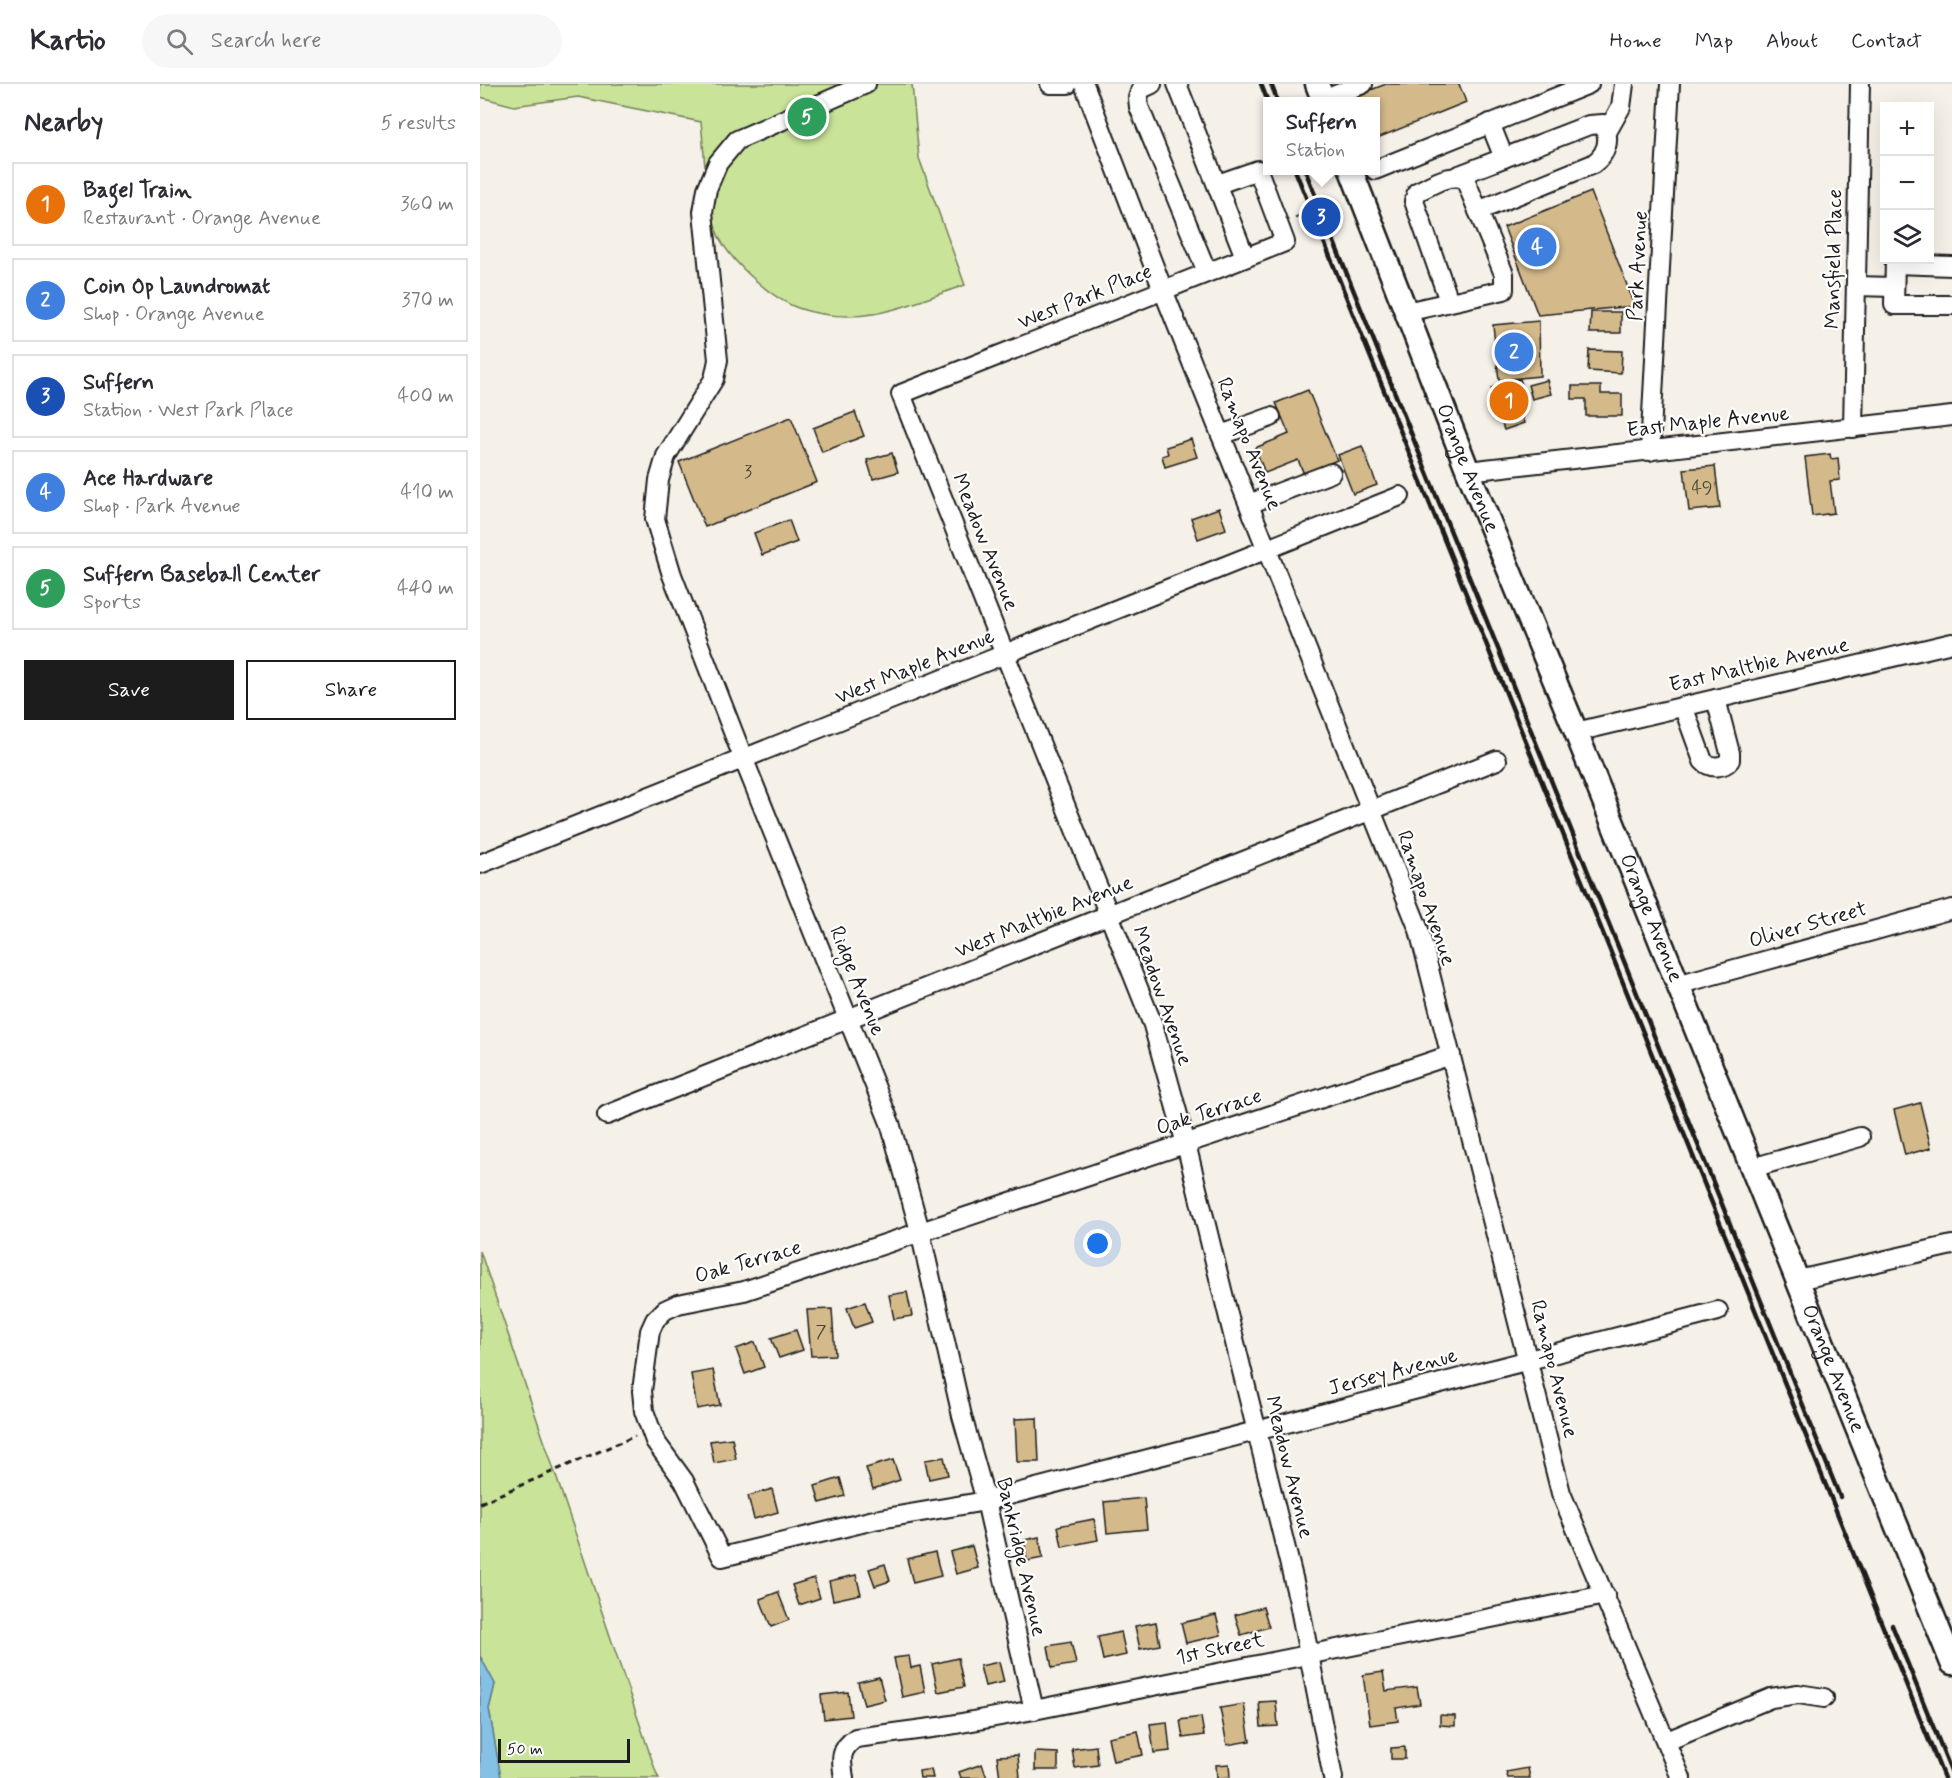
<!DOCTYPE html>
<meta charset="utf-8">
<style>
:root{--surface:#fff;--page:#f7f7f7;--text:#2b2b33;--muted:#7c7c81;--line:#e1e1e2;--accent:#1c1c1c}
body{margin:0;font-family:Mynerve,sans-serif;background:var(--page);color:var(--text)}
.controls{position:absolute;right:18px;top:18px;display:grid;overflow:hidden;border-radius:0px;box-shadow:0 6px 24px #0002}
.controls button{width:54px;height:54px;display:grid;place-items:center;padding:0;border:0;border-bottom:2px solid var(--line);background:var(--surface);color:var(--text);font:30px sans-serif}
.scale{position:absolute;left:18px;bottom:15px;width:132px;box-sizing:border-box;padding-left:6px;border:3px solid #1c1c1c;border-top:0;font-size:16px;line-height:21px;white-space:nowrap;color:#1c1c1c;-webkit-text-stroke:4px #fff;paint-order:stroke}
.you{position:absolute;left:618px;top:1160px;width:21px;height:21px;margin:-15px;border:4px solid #fff;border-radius:50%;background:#1a73e8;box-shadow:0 0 0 9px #1a73e833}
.badge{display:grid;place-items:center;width:39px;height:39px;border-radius:50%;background:var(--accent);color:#fff;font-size:20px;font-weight:700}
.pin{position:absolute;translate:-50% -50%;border:3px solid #fff;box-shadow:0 2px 6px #0006}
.popup{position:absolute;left:783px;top:13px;width:117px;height:78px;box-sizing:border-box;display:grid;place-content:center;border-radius:0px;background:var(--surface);filter:drop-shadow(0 2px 4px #0005);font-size:20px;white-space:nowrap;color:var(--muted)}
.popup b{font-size:22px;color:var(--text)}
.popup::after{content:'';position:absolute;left:50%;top:100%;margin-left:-12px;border:12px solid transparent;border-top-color:var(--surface)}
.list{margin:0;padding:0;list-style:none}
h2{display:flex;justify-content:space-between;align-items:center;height:78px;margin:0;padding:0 24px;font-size:26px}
h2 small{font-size:20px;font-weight:400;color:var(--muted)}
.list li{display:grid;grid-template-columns:39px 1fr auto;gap:18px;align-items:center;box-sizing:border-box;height:84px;margin:0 12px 12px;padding:0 12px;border:2px solid var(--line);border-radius:0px}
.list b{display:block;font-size:22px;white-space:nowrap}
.list p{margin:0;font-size:20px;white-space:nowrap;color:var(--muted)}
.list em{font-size:20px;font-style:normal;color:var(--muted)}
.actions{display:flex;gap:12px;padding:18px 24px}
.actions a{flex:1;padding:14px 0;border:2px solid var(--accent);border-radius:0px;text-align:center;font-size:21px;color:var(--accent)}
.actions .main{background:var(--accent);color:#fff}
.icon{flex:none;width:33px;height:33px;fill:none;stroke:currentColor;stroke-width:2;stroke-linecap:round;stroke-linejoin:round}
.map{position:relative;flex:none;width:1472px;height:1694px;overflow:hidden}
header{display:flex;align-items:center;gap:36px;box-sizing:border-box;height:84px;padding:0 30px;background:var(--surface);border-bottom:2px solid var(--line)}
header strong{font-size:28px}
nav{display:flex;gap:33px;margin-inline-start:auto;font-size:21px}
.search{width:420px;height:54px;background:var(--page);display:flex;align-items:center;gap:15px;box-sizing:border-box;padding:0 21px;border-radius:33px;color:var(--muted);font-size:22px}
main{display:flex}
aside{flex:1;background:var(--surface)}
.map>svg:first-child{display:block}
.green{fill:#c9e399;stroke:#72805a;stroke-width:1.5}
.water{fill:#85c1e4;stroke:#5b7f94;stroke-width:1.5}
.building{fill:#d4ba8a;stroke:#1c1c1c;stroke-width:1.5}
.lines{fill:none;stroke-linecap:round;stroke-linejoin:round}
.minor-casing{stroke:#1c1c1c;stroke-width:22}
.major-casing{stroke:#1c1c1c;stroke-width:27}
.path{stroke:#1c1c1c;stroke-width:3;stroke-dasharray:6 4.5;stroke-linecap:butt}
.minor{stroke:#fff;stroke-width:18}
.major{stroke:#fff;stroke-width:22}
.rail{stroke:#1c1c1c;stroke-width:4.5}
.labels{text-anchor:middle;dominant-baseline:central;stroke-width:4.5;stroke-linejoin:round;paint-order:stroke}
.number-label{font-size:18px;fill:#4a4438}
.street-label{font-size:21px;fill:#1c1c1c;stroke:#fff}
</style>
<header>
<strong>Kartio</strong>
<div class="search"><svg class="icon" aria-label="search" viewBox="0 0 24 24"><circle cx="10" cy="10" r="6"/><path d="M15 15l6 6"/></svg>Search here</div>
<nav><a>Home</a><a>Map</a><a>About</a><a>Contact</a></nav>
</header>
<main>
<aside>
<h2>Nearby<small>5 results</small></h2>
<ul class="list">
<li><span class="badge" style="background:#e8710a">1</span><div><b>Bagel Train</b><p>Restaurant · Orange Avenue</p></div><em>360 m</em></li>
<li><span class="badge" style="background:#3f7fe0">2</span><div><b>Coin Op Laundromat</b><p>Shop · Orange Avenue</p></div><em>370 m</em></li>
<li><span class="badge" style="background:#1a4fb4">3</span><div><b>Suffern</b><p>Station · West Park Place</p></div><em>400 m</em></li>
<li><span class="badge" style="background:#3f7fe0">4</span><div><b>Ace Hardware</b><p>Shop · Park Avenue</p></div><em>410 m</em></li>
<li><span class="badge" style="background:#2e9e5b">5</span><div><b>Suffern Baseball Center</b><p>Sports</p></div><em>440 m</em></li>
</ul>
<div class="actions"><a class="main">Save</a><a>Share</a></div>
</aside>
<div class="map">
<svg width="1472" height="1694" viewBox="0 0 1472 1694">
<rect width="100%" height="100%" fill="#f6f1e8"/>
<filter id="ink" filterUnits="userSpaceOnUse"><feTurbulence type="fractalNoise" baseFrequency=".0167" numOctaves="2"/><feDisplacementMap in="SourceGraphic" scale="12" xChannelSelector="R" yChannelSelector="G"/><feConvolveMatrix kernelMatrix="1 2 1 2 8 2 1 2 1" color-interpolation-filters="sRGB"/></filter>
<g filter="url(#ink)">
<g class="green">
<path d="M0,0H432L439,74L485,201C455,211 424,225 393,230C370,234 343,232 321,225C293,216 246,175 236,146C225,111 225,74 221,38L98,13L34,22L0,13Z"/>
<path d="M0,1167L177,1691L179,1694H21L9,1625L15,1600L0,1572Z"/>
</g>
<path class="water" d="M0,1572L15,1600L9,1625L21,1694H0Z"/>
<g class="building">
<path d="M906,0H979L986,18L895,55V18H875L873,13Z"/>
<path d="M1111,108L1155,222L1058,231L1024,143Z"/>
<path d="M1111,228H1141V249H1110Z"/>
<path d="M1059,237L1060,292L1019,296L1013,241Z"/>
<path d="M1109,266L1142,267L1141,289L1108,287Z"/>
<path d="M1040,295L1046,313L1037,316L1044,339L1024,346L1011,304Z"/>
<path d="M1067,296L1071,310L1052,315L1048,301Z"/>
<path d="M1092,302H1121V310H1142V332H1106V315H1092Z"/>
<path d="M828,306L857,376L824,390L818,376L785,389L775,364L809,350L796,319Z"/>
<path d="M375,328L384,352L342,368L333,344Z"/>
<path d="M311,333L337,398L225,443L199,378Z"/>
<path d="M711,355L717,373L685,383L682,372L688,370L686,363Z"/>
<path d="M882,362L897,401L873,410L858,371Z"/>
<path d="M412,369L418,388L393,395L387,376Z"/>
<path d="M1350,370L1351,375L1358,374L1360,396L1350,397L1354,429L1332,432L1325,373Z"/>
<path d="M1235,382L1240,424L1209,427L1204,385Z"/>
<path d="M739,424L746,445L718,455L711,434Z"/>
<path d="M309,436L317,458L282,471L274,449Z"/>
<path d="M1440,1019L1451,1064L1425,1071L1414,1026Z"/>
<path d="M427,1208L432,1232L414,1235L409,1211Z"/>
<path d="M385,1218L392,1238L374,1244L367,1224Z"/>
<path d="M352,1225L355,1271L331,1272L327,1226Z"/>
<path d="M316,1246L323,1266L299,1274L291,1254Z"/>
<path d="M275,1258L284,1283L265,1290L256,1265Z"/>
<path d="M233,1286L240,1321L217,1325L211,1290Z"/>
<path d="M557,1334L559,1378H537L535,1335Z"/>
<path d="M252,1354L256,1375L234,1379L230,1357Z"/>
<path d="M464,1373L468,1391L449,1395L445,1376Z"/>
<path d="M413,1376L420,1396L393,1405L386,1384Z"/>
<path d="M360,1394L365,1412L340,1419L335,1402Z"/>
<path d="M292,1405L298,1428L274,1435L268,1412Z"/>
<path d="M664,1414L667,1445L627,1449L624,1418Z"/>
<path d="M614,1435L618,1456L582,1463L578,1442Z"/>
<path d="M559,1453L563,1474L547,1477L544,1456Z"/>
<path d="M492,1462L498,1484L476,1490L470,1468Z"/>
<path d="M455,1468L461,1492L433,1499L427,1475Z"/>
<path d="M405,1480L410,1497L395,1502L389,1485Z"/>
<path d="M376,1491L381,1510L353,1516L349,1497Z"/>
<path d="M334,1494L340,1514L319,1521L312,1501Z"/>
<path d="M298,1508L309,1536L291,1543L280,1515Z"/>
<path d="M783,1523L789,1543L761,1551L755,1531Z"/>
<path d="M736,1531L741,1551L706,1559L701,1539Z"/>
<path d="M676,1538L680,1561L660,1565L655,1542Z"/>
<path d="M641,1548L646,1571L623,1576L618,1553Z"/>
<path d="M591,1558L596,1580L572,1584L568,1562Z"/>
<path d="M429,1572L431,1584L440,1582L445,1608L422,1613L414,1574Z"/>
<path d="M478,1574L484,1603L458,1608L452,1580Z"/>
<path d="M519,1578L524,1598L505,1602L500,1582Z"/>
<path d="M903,1588L906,1607L937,1603L940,1620L916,1624L918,1637L890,1641L883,1591Z"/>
<path d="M399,1593L405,1616L384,1621L378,1598Z"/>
<path d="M368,1608L371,1632L344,1635L341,1611Z"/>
<path d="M796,1617L798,1642L781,1643L779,1618Z"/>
<path d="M764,1620L770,1657L747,1661L740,1624Z"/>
<path d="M960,1631L975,1632V1642L960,1641Z"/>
<path d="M721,1633L724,1651L703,1654L700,1636Z"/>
<path d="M687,1638L690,1667L674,1669L670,1640Z"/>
<path d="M658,1647L663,1671L633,1677L628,1653Z"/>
<path d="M616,1662L618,1681L595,1684L592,1665Z"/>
<path d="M925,1663V1675H911V1664Z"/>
<path d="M555,1668L578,1669V1686H555Z"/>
<path d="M538,1671L540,1694H520L517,1672Z"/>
<path d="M502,1680L507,1694H481L479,1688Z"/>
<path d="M749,1680L750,1693L737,1694L736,1681Z"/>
<path d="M1048,1684L1050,1694H1028L1026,1688Z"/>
<path d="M451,1685L453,1694H440L439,1687Z"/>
</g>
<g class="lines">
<g class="minor-casing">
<g id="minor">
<path d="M386,0L257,56L238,79L227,105L223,128L238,276L234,295L186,372L179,396L175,435L192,491L264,676L410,1039L440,1147L482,1332L506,1417L554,1626"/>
<path d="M570,0H588"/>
<path d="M604,0L683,206L939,846L1081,1409L1201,1694"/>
<path d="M672,0L661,5L658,14L659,23L727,188"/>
<path d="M697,0L765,173"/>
<path d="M843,16L883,0"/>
<path d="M1010,39L1024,74"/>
<path d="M1127,48L1141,23L1144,0"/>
<path d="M895,86L1109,0"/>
<path d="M977,92L1109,41L1123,40C1131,55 1127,70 1113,80L998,127"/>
<path d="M738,100L778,86L805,158L421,310L673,941L706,1060L818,1514L853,1694"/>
<path d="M1415,176L1414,221H1472"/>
<path d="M1415,180L1472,182"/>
<path d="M1376,202L1414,203"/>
<path d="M926,228L1024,206V190L985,95C968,89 952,101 937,108L934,117L969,217"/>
<path d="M1373,344L1380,0"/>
<path d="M741,351L791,333"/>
<path d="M1170,367L1190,0"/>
<path d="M988,387L1472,332"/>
<path d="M769,420L851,389"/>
<path d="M1203,622L1223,677C1230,685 1244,684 1250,676V669L1236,615"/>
<path d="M1096,648L1472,559"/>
<path d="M0,780L920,412"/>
<path d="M1197,901L1472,825"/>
<path d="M971,971L264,1207L198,1220L185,1226L175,1236L170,1247L162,1307L164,1327L175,1357L204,1397L242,1473L394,1436L506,1417L1238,1227"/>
<path d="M127,1031L1017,676"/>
<path d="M1272,1084L1380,1053"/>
<path d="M1318,1196L1472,1161"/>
<path d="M1187,1657L1291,1614L1318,1610L1344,1614"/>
<path d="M364,1694C361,1676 359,1665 376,1654L459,1643L554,1626L1125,1511"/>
</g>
</g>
<g class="major-casing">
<g id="major">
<path d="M837,0L844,18"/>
<path id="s1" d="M871,86L988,387L1096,648L1472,1579"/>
</g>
</g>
<g class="path">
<path d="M815,134L824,130"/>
<path d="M0,1419L155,1352"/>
</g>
<use href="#minor" class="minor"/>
<use href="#major" class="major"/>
<g class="rail">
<path d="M781,0L788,18"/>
<path d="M791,0L798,18"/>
<path d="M815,86L1464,1694"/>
<path d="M825,86L1360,1413"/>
<path d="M1412,1541L1472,1689"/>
</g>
</g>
</g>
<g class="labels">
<g class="number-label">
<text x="268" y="388">3</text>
<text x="1222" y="404">49</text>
<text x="341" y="1248">7</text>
</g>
<g class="street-label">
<text transform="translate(1354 175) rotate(-89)">Mansfield Place</text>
<text transform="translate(1158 182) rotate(-87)">Park Avenue</text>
<text transform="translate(605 213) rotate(-22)">West Park Place</text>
<text transform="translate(1228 338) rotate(-6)">East Maple Avenue</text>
<text transform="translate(769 360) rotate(68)">Ramapo Avenue</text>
<text stroke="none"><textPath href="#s1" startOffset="320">Orange Avenue</textPath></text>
<text transform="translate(505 458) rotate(68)">Meadow Avenue</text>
<text transform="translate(1279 581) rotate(-13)">East Maltbie Avenue</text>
<text transform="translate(435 583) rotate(-22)">West Maple Avenue</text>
<text transform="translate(946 814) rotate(71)">Ramapo Avenue</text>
<text transform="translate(564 833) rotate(-22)">West Maltbie Avenue</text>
<text stroke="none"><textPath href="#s1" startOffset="806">Orange Avenue</textPath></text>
<text transform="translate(1328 841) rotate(-16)">Oliver Street</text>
<text transform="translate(377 897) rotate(68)">Ridge Avenue</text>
<text transform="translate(682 912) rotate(71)">Meadow Avenue</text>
<text transform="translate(729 1028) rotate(-18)">Oak Terrace</text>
<text transform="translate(268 1178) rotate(-16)">Oak Terrace</text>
<text stroke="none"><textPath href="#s1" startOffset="1292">Orange Avenue</textPath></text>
<text transform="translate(1074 1285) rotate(76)">Ramapo Avenue</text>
<text transform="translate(913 1288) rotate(-15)">Jersey Avenue</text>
<text transform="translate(809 1383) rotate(76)">Meadow Avenue</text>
<text transform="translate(541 1473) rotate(77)">Bankridge Avenue</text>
<text transform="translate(740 1565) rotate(-12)">1st Street</text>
</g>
</g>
</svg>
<div class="controls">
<button>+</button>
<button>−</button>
<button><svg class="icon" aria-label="layers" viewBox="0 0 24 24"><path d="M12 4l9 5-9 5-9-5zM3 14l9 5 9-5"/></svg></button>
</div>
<div class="scale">50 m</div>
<div class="you"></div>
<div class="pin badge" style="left:1029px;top:317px;background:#e8710a">1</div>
<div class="pin badge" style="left:1034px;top:268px;background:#3f7fe0">2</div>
<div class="pin badge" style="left:841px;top:133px;background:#1a4fb4">3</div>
<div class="popup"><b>Suffern</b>Station</div>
<div class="pin badge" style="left:1057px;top:163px;background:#3f7fe0">4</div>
<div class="pin badge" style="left:327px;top:33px;background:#2e9e5b">5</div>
</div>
</main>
